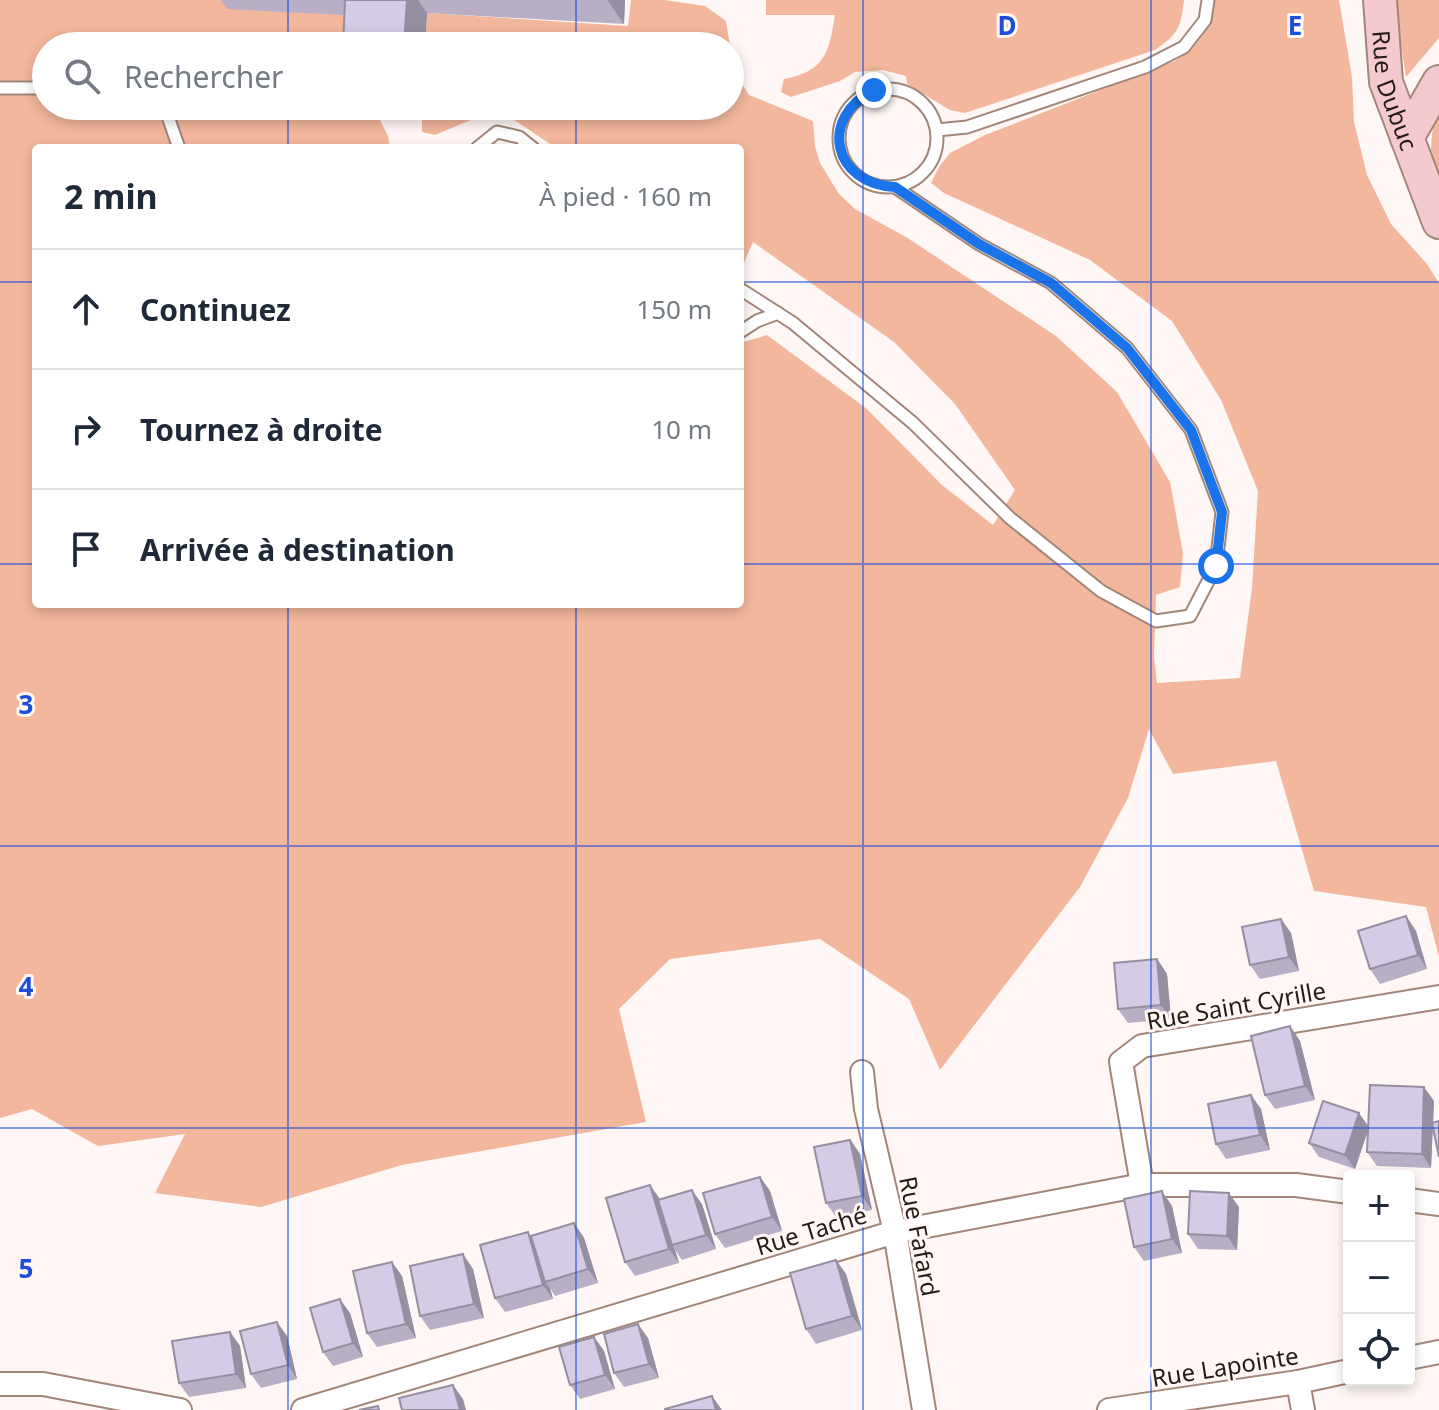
<!DOCTYPE html>
<html lang="fr">
<meta charset="utf-8">
<style>
:root{--surface:#fff;--page:#f6f6f7;--text:#1f2937;--muted:#747a83;--line:#e0e1e3}
body{margin:0;font-family:"Noto Sans",sans-serif;background:var(--page);color:var(--text)}
.controls{position:absolute;right:24px;bottom:24px;display:grid;overflow:hidden;border-radius:8px;box-shadow:0 4px 12px #0003}
.controls button{width:72px;height:72px;display:grid;place-items:center;padding:0;border:0;border-bottom:2px solid var(--line);background:var(--surface);color:var(--text);font:40px sans-serif}
.stop{position:absolute;width:24px;height:24px;margin:-18px;border:6px solid #1a73e8;border-radius:50%;background:#fff}
.stop.end{background:#1a73e8;border-color:#fff;box-shadow:0 2px 8px #0008}
.list{margin:0;padding:0;list-style:none}
h2{display:flex;justify-content:space-between;align-items:center;height:104px;margin:0;padding:0 32px;font-size:34px}
h2 small{font-size:26px;font-weight:400;color:var(--muted)}
.list li{display:grid;grid-template-columns:52px 1fr auto;gap:24px;align-items:center;box-sizing:border-box;height:120px;padding:0 32px;border-top:2px solid var(--line)}
.list b{display:block;font-size:30px;white-space:nowrap}
.list em{font-size:26px;font-style:normal;color:var(--muted)}
.icon{flex:none;width:44px;height:44px;fill:none;stroke:currentColor;stroke-width:2;stroke-linecap:round;stroke-linejoin:round}
.map{position:relative;flex:none;width:1439px;height:1410px;overflow:hidden}
.search{position:absolute;background:var(--surface);box-shadow:0 4px 12px #0003;left:32px;top:32px;width:712px;height:88px;display:flex;align-items:center;gap:20px;box-sizing:border-box;padding:0 28px;border-radius:44px;color:var(--muted);font-size:30px}
.panel{position:absolute;background:var(--surface);box-shadow:0 4px 12px #0003;left:32px;top:144px;width:712px;height:464px;border-radius:8px}
.map>svg:first-child{display:block}
.green{fill:#f2b79c}
.lines{fill:none;stroke-linecap:round;stroke-linejoin:round}
.lane-casing{stroke:#a18679;stroke-width:15}
.street-casing{stroke:#a18679;stroke-width:26}
.secondary-casing{stroke:#a18679;stroke-width:36}
.lane{stroke:#fff;stroke-width:11}
.street{stroke:#fff;stroke-width:22}
.secondary{stroke:#f5cacf;stroke-width:32}
.wall{fill:#b8afc6}
.shaded-wall{fill:#968ea1}
.building{fill:#d6cbe6;stroke:#968ea1;stroke-width:2}
.route{stroke:#1a73e8;stroke-width:10}
.grid{fill:none;stroke:#1d4ed8;stroke-width:2;stroke-opacity:0.55}
.labels{text-anchor:middle;dominant-baseline:central;stroke-width:6;stroke-linejoin:round;paint-order:stroke}
.street-label{font-size:24px;fill:#261c17;stroke:#fef7f5}
.grid-label{font-size:26px;text-anchor:middle;font-weight:bold;fill:#1d4ed8;stroke:#fef7f5;stroke-width:6;stroke-linejoin:round;paint-order:stroke}
</style>
<div class="map">
<svg width="1439" height="1410" viewBox="0 0 1439 1410">
<rect width="100%" height="100%" fill="#fef7f5"/>
<g class="green">
<path d="M0,0H228L365,16L363,46H46V106H373L388,136L390,148H36V604H740V343L767,335L867,409L942,485L993,525L1015,490L955,404L894,342L753,242L740,272V148H556L507,115H483L435,135L422,132V106H730V47L733,69L749,95L813,121L815,146L820,163L839,194L855,209L906,237L1056,336L1117,392L1170,482L1183,553L1180,587L1156,595L1154,657L1157,683L1240,678L1252,588L1258,491L1221,400L1172,321L1090,260L944,193L931,183L939,167L950,153L985,135L1175,61C1203,41 1207,32 1215,0H1339L1352,77L1354,122L1367,175L1391,224L1427,264L1439,283V957L1426,907L1314,891L1276,761L1173,774L1149,729L1128,798L1080,887L940,1070L909,999L820,939L670,959L619,1009L646,1122L402,1165L261,1207L155,1193L185,1134L98,1146L32,1109L0,1118Z"/>
<path d="M631,0H664L705,6L726,21L730,46H425L427,13L628,26Z"/>
<path d="M766,0H1184C1181,28 1178,34 1155,50L965,113L950,110L907,84L906,76L883,70L855,72L840,81L791,97L781,92L784,79C825,71 829,53 835,15H766Z"/>
<path d="M1394,0H1439V38L1406,77Z"/>
<path d="M1439,108V192C1429,165 1428,135 1439,108Z"/>
</g>
<g class="lines">
<g class="lane-casing">
<g id="lane">
<path d="M0,88H46"/>
<circle cx="888" cy="138" r="49"/>
<path d="M159,106L166,111L179,148"/>
<path d="M937,130L967,127L1145,67L1184,47L1205,20L1208,0"/>
<path d="M477,148L497,132L519,137L533,148"/>
<path d="M740,289L793,323L913,423L1010,518L1101,591L1156,621L1190,616L1216,566L1222,512L1191,430L1127,348L1051,283L979,244L895,187"/>
<path d="M740,332L757,321L778,313"/>
</g>
</g>
<g class="street-casing">
<g id="street">
<path d="M862,1072L866,1109L895,1232L924,1410"/>
<path d="M1142,1185L1121,1062L1142,1046L1439,997"/>
<path d="M1409,1200L1439,1204"/>
<path d="M1409,1358L1439,1352"/>
<path d="M1298,1382L1303,1410"/>
<path d="M0,1384H43L180,1410"/>
<path d="M303,1410L895,1232L1142,1185H1296L1349,1192"/>
<path d="M1109,1410L1298,1382L1349,1371"/>
</g>
</g>
<g class="secondary-casing">
<g id="secondary">
<path id="s1" d="M1380,0L1386,82L1439,222"/>
<path d="M1407,138L1439,82"/>
</g>
</g>
<use href="#lane" class="lane"/>
<use href="#street" class="street"/>
<use href="#secondary" class="secondary"/>
</g>
<g class="wall">
<path d="M221,0H625L624,24L427,13L425,46H343L344,15L227,9Z"/>
<path d="M1406,916L1416,931L1427,969L1380,984L1370,969Z"/>
<path d="M1281,919L1291,933L1299,971L1260,979L1250,965Z"/>
<path d="M1157,959L1167,974L1171,1019L1128,1023L1118,1009Z"/>
<path d="M1290,1026L1300,1041L1315,1100L1275,1109L1265,1095Z"/>
<path d="M1251,1095L1261,1109L1270,1150L1226,1159L1216,1144Z"/>
<path d="M1434,1101L1431,1168L1377,1166L1367,1152L1368,1131L1355,1169L1319,1157L1309,1143L1368,1126Z"/>
<path d="M851,1140L860,1154L872,1210L836,1217L826,1203Z"/>
<path d="M760,1177L770,1191L782,1231L725,1248L715,1234Z"/>
<path d="M702,1204L716,1249L682,1260L675,1250L679,1263L635,1276L625,1262Z"/>
<path d="M1172,1206L1182,1253L1144,1261L1134,1247Z"/>
<path d="M1239,1207L1237,1250L1198,1249L1188,1234Z"/>
<path d="M574,1223L584,1238L598,1283L555,1296L550,1288L553,1299L505,1312L495,1298L532,1237Z"/>
<path d="M836,1260L846,1274L862,1330L816,1344L806,1329Z"/>
<path d="M392,1262L402,1276L416,1338L377,1347L367,1333Z"/>
<path d="M473,1269L484,1318L430,1330L420,1316Z"/>
<path d="M350,1313L363,1357L333,1366L323,1352Z"/>
<path d="M230,1332L240,1346L246,1388L189,1397L179,1383Z"/>
<path d="M287,1336L297,1379L261,1388L251,1374Z"/>
<path d="M594,1337L604,1351L615,1389L580,1399L570,1385Z"/>
<path d="M648,1338L659,1378L624,1387L614,1373Z"/>
</g>
<g class="shaded-wall">
<path d="M407,0H418L427,13L425,46H404Z"/>
<path d="M607,0H625L624,24Z"/>
<path d="M1406,916L1416,931L1427,969L1418,955Z"/>
<path d="M1281,919L1291,933L1299,971L1289,957Z"/>
<path d="M1157,959L1167,974L1171,1019L1161,1005Z"/>
<path d="M1290,1026L1300,1041L1315,1100L1305,1086Z"/>
<path d="M1424,1087L1434,1101L1431,1168L1422,1154Z"/>
<path d="M1251,1095L1261,1109L1270,1150L1260,1135Z"/>
<path d="M1359,1113L1369,1127L1355,1169L1345,1155Z"/>
<path d="M850,1140L860,1154L872,1210L862,1196Z"/>
<path d="M760,1177L770,1191L782,1231L772,1217Z"/>
<path d="M650,1185L660,1199L672,1245L675,1250L679,1263L669,1249Z"/>
<path d="M692,1190L702,1204L716,1249L706,1235Z"/>
<path d="M1162,1191L1172,1206L1182,1253L1172,1239Z"/>
<path d="M1229,1193L1239,1207L1237,1250L1227,1236Z"/>
<path d="M574,1223L584,1238L598,1283L588,1269Z"/>
<path d="M528,1232L538,1246L545,1282L550,1288L553,1299L543,1285Z"/>
<path d="M463,1254L473,1269L484,1318L474,1304Z"/>
<path d="M836,1260L846,1274L862,1330L852,1316Z"/>
<path d="M392,1262L402,1276L416,1338L406,1324Z"/>
<path d="M340,1299L350,1313L363,1357L353,1343Z"/>
<path d="M277,1322L287,1336L297,1379L288,1365Z"/>
<path d="M638,1324L648,1338L659,1378L649,1364Z"/>
<path d="M230,1332L240,1346L246,1388L236,1374Z"/>
<path d="M594,1337L604,1351L615,1389L605,1375Z"/>
<path d="M453,1385L463,1399L466,1410H460Z"/>
<path d="M712,1396L722,1410H716Z"/>
</g>
<g class="building">
<path d="M345,0H407L404,46H343Z"/>
<path d="M1406,916L1418,955L1370,969L1358,931Z"/>
<path d="M1281,919L1289,957L1250,965L1242,927Z"/>
<path d="M1157,959L1161,1005L1118,1009L1114,963Z"/>
<path d="M1290,1026L1305,1086L1265,1095L1251,1036Z"/>
<path d="M1370,1085L1424,1087L1422,1154L1367,1152Z"/>
<path d="M1251,1095L1260,1135L1216,1144L1208,1104Z"/>
<path d="M1323,1101L1359,1113L1345,1155L1309,1143Z"/>
<path d="M1439,1121V1157L1432,1123Z"/>
<path d="M850,1140L862,1196L826,1203L814,1147Z"/>
<path d="M760,1177L772,1217L715,1234L703,1193Z"/>
<path d="M650,1185L669,1249L625,1262L606,1198Z"/>
<path d="M692,1190L706,1235L672,1245L658,1200Z"/>
<path d="M1162,1191L1172,1239L1134,1247L1124,1199Z"/>
<path d="M1190,1191L1229,1193L1227,1236L1188,1234Z"/>
<path d="M574,1223L588,1269L545,1282L531,1236Z"/>
<path d="M528,1232L543,1285L495,1298L480,1245Z"/>
<path d="M463,1254L474,1304L420,1316L410,1266Z"/>
<path d="M836,1260L852,1316L806,1329L790,1273Z"/>
<path d="M392,1262L406,1324L367,1333L353,1271Z"/>
<path d="M340,1299L353,1343L323,1352L310,1308Z"/>
<path d="M277,1322L288,1365L251,1374L240,1331Z"/>
<path d="M638,1324L649,1364L614,1373L604,1334Z"/>
<path d="M230,1332L236,1374L179,1383L172,1341Z"/>
<path d="M594,1337L605,1375L570,1385L559,1347Z"/>
<path d="M453,1385L460,1410H402L399,1398Z"/>
<path d="M712,1396L716,1410H665V1409Z"/>
<path d="M378,1406L379,1410H359Z"/>
</g>
<g class="lines">
<path class="route" d="M874,90C818,118 833,184 895,187L979,244L1051,283L1127,348L1191,430L1222,512L1216,566"/>
</g>
<path class="grid" d="M288,0V46M576,0V46M863,0V1410M1151,0V1410M288,106V148M576,106V148M0,282H36M740,282H1439M0,564H36M740,564H1439M288,604V1410M576,604V1410M0,846H1439M0,1128H1439"/>
<g class="labels">
<g class="street-label">
<text stroke="none"><textPath href="#s1" startOffset="92">Rue Dubuc</textPath></text>
<text transform="translate(1236 1005) rotate(-10)">Rue Saint Cyrille</text>
<text transform="translate(811 1230) rotate(-17)">Rue Taché</text>
<text transform="translate(920 1236) rotate(79)">Rue Fafard</text>
<text transform="translate(1225 1366) rotate(-9)">Rue Lapointe</text>
</g>
</g>
<g class="grid-label">
<text x="1007" y="35">D</text>
<text x="1295" y="35">E</text>
<text x="26" y="714">3</text>
<text x="26" y="996">4</text>
<text x="26" y="1278">5</text>
</g>
</svg>
<div class="controls">
<button>+</button>
<button>−</button>
<button><svg class="icon" aria-label="locate" viewBox="0 0 24 24"><circle cx="12" cy="12" r="6"/><path d="M12 2v4M12 18v4M2 12h4M18 12h4"/></svg></button>
</div>
<div class="stop" style="left:1216px;top:566px"></div>
<div class="stop end" style="left:874px;top:90px"></div>
<div class="search"><svg class="icon" aria-label="search" viewBox="0 0 24 24"><circle cx="10" cy="10" r="6"/><path d="M15 15l6 6"/></svg>Rechercher</div>
<section class="panel">
<h2>2 min<small>À pied · 160 m</small></h2>
<ul class="list">
<li><svg class="icon" aria-label="ahead" viewBox="0 0 24 24"><path d="M12 20V5M6 11l6-6 6 6"/></svg><div><b>Continuez</b></div><em>150 m</em></li>
<li><svg class="icon" aria-label="right" viewBox="0 0 24 24"><path d="M7 20v-9h11M14 6l5 5-5 5"/></svg><div><b>Tournez à droite</b></div><em>10 m</em></li>
<li><svg class="icon" aria-label="arrive" viewBox="0 0 24 24"><path d="M6 21V4h12l-3 4 3 4H6"/></svg><div><b>Arrivée à destination</b></div></li>
</ul>
</section>
</div>
